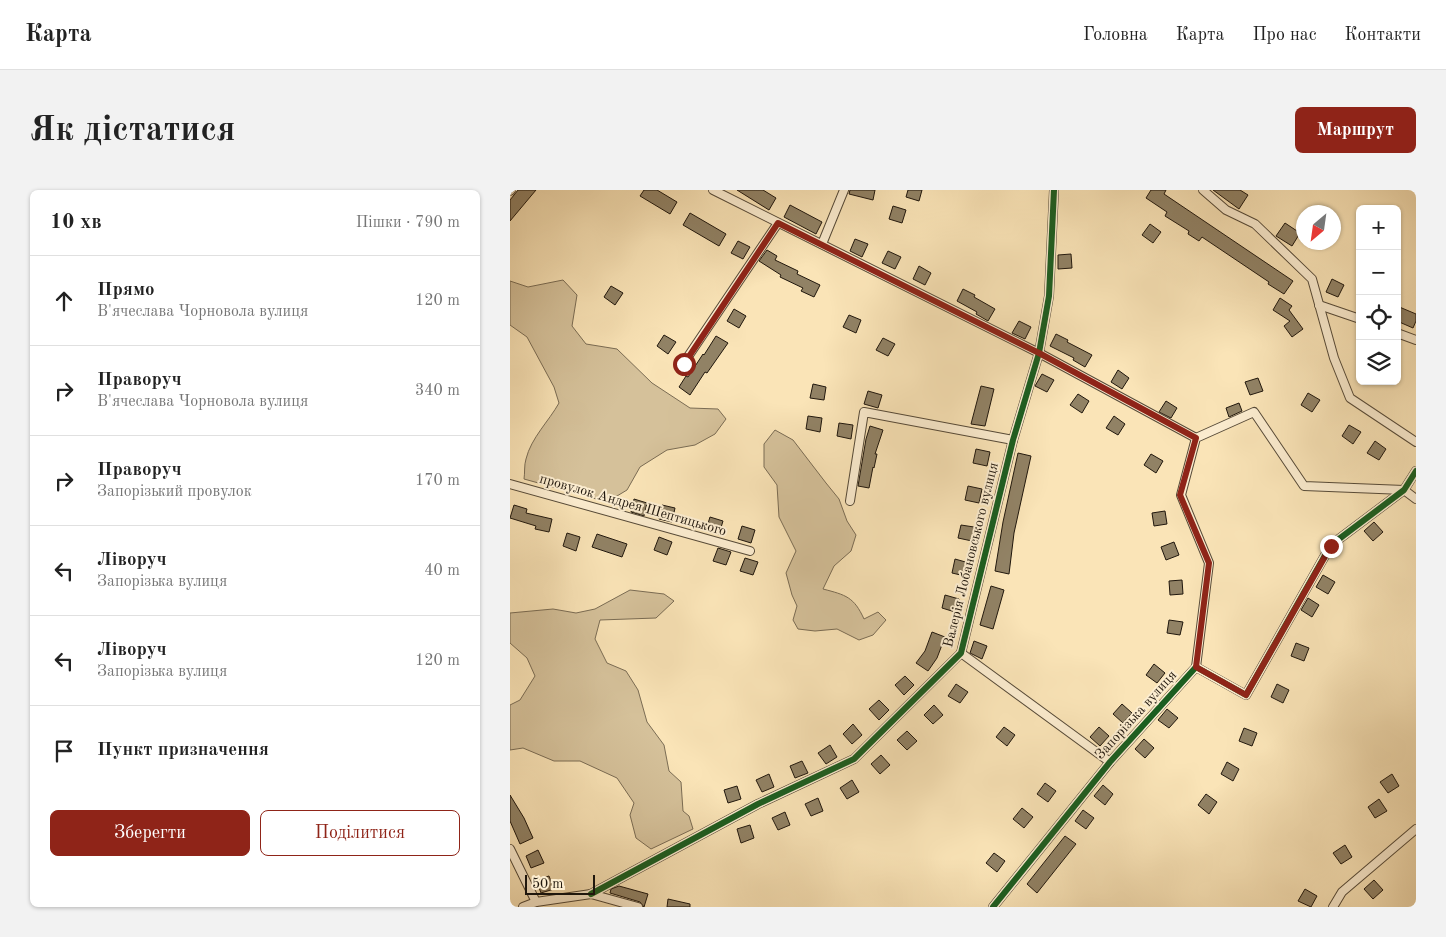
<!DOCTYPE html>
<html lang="uk">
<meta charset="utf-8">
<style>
:root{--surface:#fff;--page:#f2f2f2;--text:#222;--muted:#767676;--line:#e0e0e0;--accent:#8f2418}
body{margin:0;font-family:"Old Standard TT",serif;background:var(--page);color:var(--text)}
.controls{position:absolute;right:15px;top:15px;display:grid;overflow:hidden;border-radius:8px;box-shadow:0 1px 4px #0004}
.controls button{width:45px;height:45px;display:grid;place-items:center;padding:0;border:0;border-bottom:1px solid var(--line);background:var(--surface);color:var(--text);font:25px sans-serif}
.compass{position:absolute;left:786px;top:15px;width:45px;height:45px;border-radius:50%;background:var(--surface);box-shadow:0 1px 4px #0004;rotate:209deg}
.scale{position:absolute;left:15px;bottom:12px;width:70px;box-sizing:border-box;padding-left:5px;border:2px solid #20170d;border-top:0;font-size:14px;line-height:18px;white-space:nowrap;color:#20170d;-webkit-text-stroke:4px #fcedd0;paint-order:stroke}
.stop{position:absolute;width:15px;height:15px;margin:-11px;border:4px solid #8f2418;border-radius:50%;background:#fff}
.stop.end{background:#8f2418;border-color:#fff;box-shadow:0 1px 5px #0008}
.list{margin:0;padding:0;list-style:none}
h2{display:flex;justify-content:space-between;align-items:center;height:65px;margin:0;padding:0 20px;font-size:21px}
h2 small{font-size:16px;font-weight:400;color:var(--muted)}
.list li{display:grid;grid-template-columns:32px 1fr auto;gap:15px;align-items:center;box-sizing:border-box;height:90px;padding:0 20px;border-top:1px solid var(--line)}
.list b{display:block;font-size:19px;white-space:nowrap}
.list p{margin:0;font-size:16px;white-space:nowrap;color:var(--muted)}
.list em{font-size:16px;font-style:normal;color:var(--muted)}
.actions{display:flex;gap:10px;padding:15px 20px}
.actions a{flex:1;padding:11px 0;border:1px solid var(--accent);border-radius:8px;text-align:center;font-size:18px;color:var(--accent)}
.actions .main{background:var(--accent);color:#fff}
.icon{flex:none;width:28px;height:28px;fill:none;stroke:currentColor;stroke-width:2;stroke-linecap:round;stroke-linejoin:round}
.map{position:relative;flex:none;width:906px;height:717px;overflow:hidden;border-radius:8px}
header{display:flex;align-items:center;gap:30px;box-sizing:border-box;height:70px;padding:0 25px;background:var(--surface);border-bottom:1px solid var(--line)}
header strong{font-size:24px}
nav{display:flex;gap:28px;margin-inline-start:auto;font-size:18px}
.intro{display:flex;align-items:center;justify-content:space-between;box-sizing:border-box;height:120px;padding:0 30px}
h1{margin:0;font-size:35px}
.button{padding:12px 22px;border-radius:8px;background:var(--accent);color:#fff;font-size:18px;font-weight:700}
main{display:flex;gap:30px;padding:0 30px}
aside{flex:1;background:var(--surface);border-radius:8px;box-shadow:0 1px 4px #0004}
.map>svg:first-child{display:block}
.green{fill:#d5c19a;stroke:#7a6c54}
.building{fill:#918265;stroke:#20170d}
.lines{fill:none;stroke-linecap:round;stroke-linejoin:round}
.street-casing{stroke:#564a38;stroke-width:10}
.street{stroke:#fcedd0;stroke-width:8}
.cycleway-casing{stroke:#fcedd0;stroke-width:9}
.cycleway{stroke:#1b5e20;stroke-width:6}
.route{stroke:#8f2418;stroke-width:6}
.labels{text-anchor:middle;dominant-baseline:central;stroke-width:4;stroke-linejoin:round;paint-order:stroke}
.street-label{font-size:14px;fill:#20170d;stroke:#fcedd0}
</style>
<header>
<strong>Карта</strong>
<nav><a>Головна</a><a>Карта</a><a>Про нас</a><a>Контакти</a></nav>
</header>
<div class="intro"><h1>Як дістатися</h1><a class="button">Маршрут</a></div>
<main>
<aside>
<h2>10 хв<small>Пішки · 790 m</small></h2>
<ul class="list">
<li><svg class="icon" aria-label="ahead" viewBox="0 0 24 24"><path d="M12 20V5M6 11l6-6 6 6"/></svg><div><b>Прямо</b><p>В'ячеслава Чорновола вулиця</p></div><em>120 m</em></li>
<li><svg class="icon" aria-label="right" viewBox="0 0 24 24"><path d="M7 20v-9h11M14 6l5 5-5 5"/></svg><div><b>Праворуч</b><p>В'ячеслава Чорновола вулиця</p></div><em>340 m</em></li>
<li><svg class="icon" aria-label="right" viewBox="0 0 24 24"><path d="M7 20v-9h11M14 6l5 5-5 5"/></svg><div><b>Праворуч</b><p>Запорізький провулок</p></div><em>170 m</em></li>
<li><svg class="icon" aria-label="left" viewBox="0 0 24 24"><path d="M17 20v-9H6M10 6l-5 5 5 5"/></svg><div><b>Ліворуч</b><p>Запорізька вулиця</p></div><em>40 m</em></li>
<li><svg class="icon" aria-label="left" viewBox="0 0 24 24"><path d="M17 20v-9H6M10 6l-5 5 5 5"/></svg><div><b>Ліворуч</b><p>Запорізька вулиця</p></div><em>120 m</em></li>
<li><svg class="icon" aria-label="arrive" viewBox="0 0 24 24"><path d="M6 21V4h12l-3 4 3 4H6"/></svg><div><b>Пункт призначення</b></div></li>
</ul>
<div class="actions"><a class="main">Зберегти</a><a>Поділитися</a></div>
</aside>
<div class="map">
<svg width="906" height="717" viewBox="0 0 906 717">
<rect width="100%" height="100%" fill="#fae4b7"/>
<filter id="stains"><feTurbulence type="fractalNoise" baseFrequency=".004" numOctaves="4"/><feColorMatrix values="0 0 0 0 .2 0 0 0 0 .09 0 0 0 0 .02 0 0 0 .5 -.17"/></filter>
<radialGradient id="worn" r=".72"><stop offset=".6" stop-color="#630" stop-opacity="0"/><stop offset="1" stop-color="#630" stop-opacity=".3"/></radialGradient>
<g class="green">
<path d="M53,90L67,105L62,136L76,154L107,159L142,193L180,218L208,219L216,229L205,244L185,255L157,260L130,277L117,300L97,312L14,289C15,283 14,275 16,269C21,248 39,231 49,213L44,197L17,147L0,135V91L18,97Z"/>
<path d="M265,240L283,250L316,293L329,309L337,331L346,345L341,361L324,376L313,399C336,405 344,407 354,429L368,422L376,430L363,445L349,450L327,439L305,441L288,439L283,430L287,416L282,405L276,383L286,361L269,327L267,295L254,277V254Z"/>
<path d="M120,400L154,404L164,411L146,428L90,430L85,449L97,473L116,481L128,500L137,532L154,555L159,581L171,592L173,621L179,626L183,639L141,659L126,648L120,625L124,613L107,588L70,571H44L13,558L0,560V515L10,510L25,486L17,468L0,453V423L43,419L66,423L85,419Z"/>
</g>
<g class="building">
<path d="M8,0H26L0,31V10Z"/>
<path d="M134,0H147L167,12L160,24L130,6Z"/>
<path d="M227,0H253L266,8L259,20Z"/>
<path d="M340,0H365L363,10L339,4Z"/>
<path d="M398,0H412L409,11L396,7Z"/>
<path d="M641,0H656L654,4L783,91L774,104L758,94L759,92L692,47L689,51L678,44L679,41L655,26L657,22L636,8Z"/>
<path d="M703,0H730L738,5L729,19Z"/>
<path d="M280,15L312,32L306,44L274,27Z"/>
<path d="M383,16L396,20L392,33L379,29Z"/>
<path d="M180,23L216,44L209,56L173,35Z"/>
<path d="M775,33L790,43L782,56L766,46Z"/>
<path d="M640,34L651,42L643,53L632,45Z"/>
<path d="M345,49L358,54L352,67L340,61Z"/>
<path d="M228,51L240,57L233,69L221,63Z"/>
<path d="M257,60L267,66L265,70L288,81L287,84L310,95L304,107L291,101L293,98L270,87L271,85L249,71Z"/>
<path d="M378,61L391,67L385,79L372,73Z"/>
<path d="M561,64L562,78L548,79V65Z"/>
<path d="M409,76L421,83L415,95L403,89Z"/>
<path d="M822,89L834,95L828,107L816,102Z"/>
<path d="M101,96L113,103L105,115L94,107Z"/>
<path d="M453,99L465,105L464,107L485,119L478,131L466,124L467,122L447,111Z"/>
<path d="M770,108L782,116L779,120L793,139L782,147L774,136L780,131L763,120Z"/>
<path d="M887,116L906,124V131L903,138L887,131Z"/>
<path d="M224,119L236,126L229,138L217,131Z"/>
<path d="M339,125L351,130L346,143L333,137Z"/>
<path d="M509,131L521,137L515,149L502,143Z"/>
<path d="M546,144L558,150L557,152L582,165L575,177L563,170L564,168L540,156Z"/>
<path d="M154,145L166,152L158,164L147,156Z"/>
<path d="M206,146L218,153L197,183L195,182L180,205L169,197L176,186L178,187L193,164L194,165Z"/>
<path d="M373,148L385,154L378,166L366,160Z"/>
<path d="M608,180L619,188L612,199L601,192Z"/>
<path d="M532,184L544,190L537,202L525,196Z"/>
<path d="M748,188L753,201L740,205L735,192Z"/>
<path d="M303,194L316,197L314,210L300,208Z"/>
<path d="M471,196L484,199L475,236L461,234Z"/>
<path d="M358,201L372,205L368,218L354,214Z"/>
<path d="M798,203L810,210L802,222L791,215Z"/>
<path d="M568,204L579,211L572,223L560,215Z"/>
<path d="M656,211L667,218L661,228L649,222Z"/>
<path d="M729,213L732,221L719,227L716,218Z"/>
<path d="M298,226L312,228L310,242L296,239Z"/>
<path d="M604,226L615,234L608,245L596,238Z"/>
<path d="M329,233L343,235L341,249L327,246Z"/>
<path d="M839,235L851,242L843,254L832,246Z"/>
<path d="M360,236L373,240L365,264H367L364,278L363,277L359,298L348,296L356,249Z"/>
<path d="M865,251L876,259L869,270L857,263Z"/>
<path d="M466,259L480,262L477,276L463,273Z"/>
<path d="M508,263L521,266L504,343L499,384L485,381L493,332Z"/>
<path d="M641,264L653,271L646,283L634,275Z"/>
<path d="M458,296L472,299L469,313L455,310Z"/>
<path d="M124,309L137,313L134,326L121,322Z"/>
<path d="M4,315L17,319L16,323L42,329L39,342L25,339L26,336L0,328Z"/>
<path d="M152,315L165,318L162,332L149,329Z"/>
<path d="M655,321L657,334L644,336L642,323Z"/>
<path d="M200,327L213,331L209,344L196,340Z"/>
<path d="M864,332L873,342L863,351L854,341Z"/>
<path d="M451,335L464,337L462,351L448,348Z"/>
<path d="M232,336L245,340L241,353L228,349Z"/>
<path d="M57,343L70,347L66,361L53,356Z"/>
<path d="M87,344L117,354L112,367L82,357Z"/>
<path d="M149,347L162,352L157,365L144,360Z"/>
<path d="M664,352L669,365L656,370L651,357Z"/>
<path d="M208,358L221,362L216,375L203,371Z"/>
<path d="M235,368L248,372L243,385L230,381Z"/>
<path d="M445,369L459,373L455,386L442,383Z"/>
<path d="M813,385L825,392L818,404L806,397Z"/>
<path d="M672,390L673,404L660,405L659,391Z"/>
<path d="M481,396L494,400L483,439L470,435Z"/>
<path d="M435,405L449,409L445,422L432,418Z"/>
<path d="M798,408L809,415L802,427L791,420Z"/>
<path d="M659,430L673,432L670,445L657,443Z"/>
<path d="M422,442L435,447L427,468L418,481L406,473L415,461Z"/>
<path d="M464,451L477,456L472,469L460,463Z"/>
<path d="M786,453L799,458L794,471L781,466Z"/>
<path d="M644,474L655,483L647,493L636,485Z"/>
<path d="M395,486L404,495L394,505L385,495Z"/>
<path d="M446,494L458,502L450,513L438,506Z"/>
<path d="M767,494L779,500L773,513L761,507Z"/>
<path d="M369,510L379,520L369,530L359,519Z"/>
<path d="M612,514L622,523L613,533L603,524Z"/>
<path d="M424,515L433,525L423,534L414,525Z"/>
<path d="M657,519L668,528L659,538L648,530Z"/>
<path d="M343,534L352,545L342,554L333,544Z"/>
<path d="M494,537L505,545L497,556L486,547Z"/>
<path d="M589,537L599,546L590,556L580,547Z"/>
<path d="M734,538L747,543L742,556L729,551Z"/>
<path d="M397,541L407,551L397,560L387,550Z"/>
<path d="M634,549L644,558L635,568L625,559Z"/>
<path d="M320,555L327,567L316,574L308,563Z"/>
<path d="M371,565L380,575L370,584L361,574Z"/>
<path d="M292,571L298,583L285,588L280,576Z"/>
<path d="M717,572L729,579L723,591L711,584Z"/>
<path d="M259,584L264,597L252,602L246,590Z"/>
<path d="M882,584L889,596L878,603L870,592Z"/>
<path d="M342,590L349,602L337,609L330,598Z"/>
<path d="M535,593L546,601L538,612L527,604Z"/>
<path d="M593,595L603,604L595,615L584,606Z"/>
<path d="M227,596L231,609L218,613L214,600Z"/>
<path d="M696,604L707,612L699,624L688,615Z"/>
<path d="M0,605L14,628L23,648L10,654L0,631Z"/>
<path d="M308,608L313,621L301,626L295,614Z"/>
<path d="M869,609L877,621L865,628L858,617Z"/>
<path d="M512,618L523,627L514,638L503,629Z"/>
<path d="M573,620L584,628L576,639L565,631Z"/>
<path d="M275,622L280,635L268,640L262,628Z"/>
<path d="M240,635L244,648L231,653L227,639Z"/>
<path d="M555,646L566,654L527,703L517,694Z"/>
<path d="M835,655L842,667L831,674L823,663Z"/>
<path d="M28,660L34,673L21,678L16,666Z"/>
<path d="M484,663L495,671L487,682L476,673Z"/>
<path d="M39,686L44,699L31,703L26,690Z"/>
<path d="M864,690L873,700L863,709L854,699Z"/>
<path d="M109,696L138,704L134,717L130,712L100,703L101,699Z"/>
<path d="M795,699L807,706L801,717L788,711Z"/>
<path d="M158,709L180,714V717H157Z"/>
</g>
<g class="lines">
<g class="street-casing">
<g id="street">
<path d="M203,0L529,163L686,248"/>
<path d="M693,0L716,20L745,34L802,89L824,168L840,208L906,252"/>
<path d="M0,1L1,0"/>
<path d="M312,54L334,0"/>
<path d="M809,115L850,129"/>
<path d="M887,143L906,150"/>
<path d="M173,174L268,33"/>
<path d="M0,294L240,361"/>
<path d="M340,311L354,222L503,250"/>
<path d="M451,463L600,572"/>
<path d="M686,477L699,373L671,305L686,248L744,222L794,296L894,300L906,309"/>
<path d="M0,659L26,712"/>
<path d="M81,704L248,614L344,569L451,463L503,250L529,163L539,106L544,0"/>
<path d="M13,717L26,712L81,704L128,717"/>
<path d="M483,717L600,572L686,477L736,505L821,355L894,300L906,281"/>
<path d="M823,717L832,702L906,639"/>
</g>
</g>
<use href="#street" class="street"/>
<g class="cycleway-casing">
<g id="cycleway">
<path d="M81,704L248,614L344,569L451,463L503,250L529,163L539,106L544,0"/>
<path d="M483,717L600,572L686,477L736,505L821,355L894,300L906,281"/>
</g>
</g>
<use href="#cycleway" class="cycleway"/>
</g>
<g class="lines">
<path class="route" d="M174,174L268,33L529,163L686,248L670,305L699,373L686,477L736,505L821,356"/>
</g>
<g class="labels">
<g class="street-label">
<text transform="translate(123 315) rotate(16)">провулок Андрея Шептицького</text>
<text transform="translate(461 365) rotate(-76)">Валерія Лобановського вулиця</text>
<text transform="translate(626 525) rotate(-48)">Запорізька вулиця</text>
</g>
</g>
<rect width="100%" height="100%" filter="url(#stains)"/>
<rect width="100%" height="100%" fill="url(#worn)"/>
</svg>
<div class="controls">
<button>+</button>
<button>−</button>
<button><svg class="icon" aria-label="locate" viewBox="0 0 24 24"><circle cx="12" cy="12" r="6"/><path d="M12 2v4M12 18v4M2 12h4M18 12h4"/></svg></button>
<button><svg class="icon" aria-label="layers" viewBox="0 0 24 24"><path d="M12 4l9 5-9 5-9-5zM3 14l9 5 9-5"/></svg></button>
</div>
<svg class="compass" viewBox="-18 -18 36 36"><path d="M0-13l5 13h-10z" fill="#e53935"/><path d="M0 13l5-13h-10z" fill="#767676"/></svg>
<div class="scale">50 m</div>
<div class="stop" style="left:174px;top:174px"></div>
<div class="stop end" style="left:821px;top:356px"></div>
</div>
</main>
